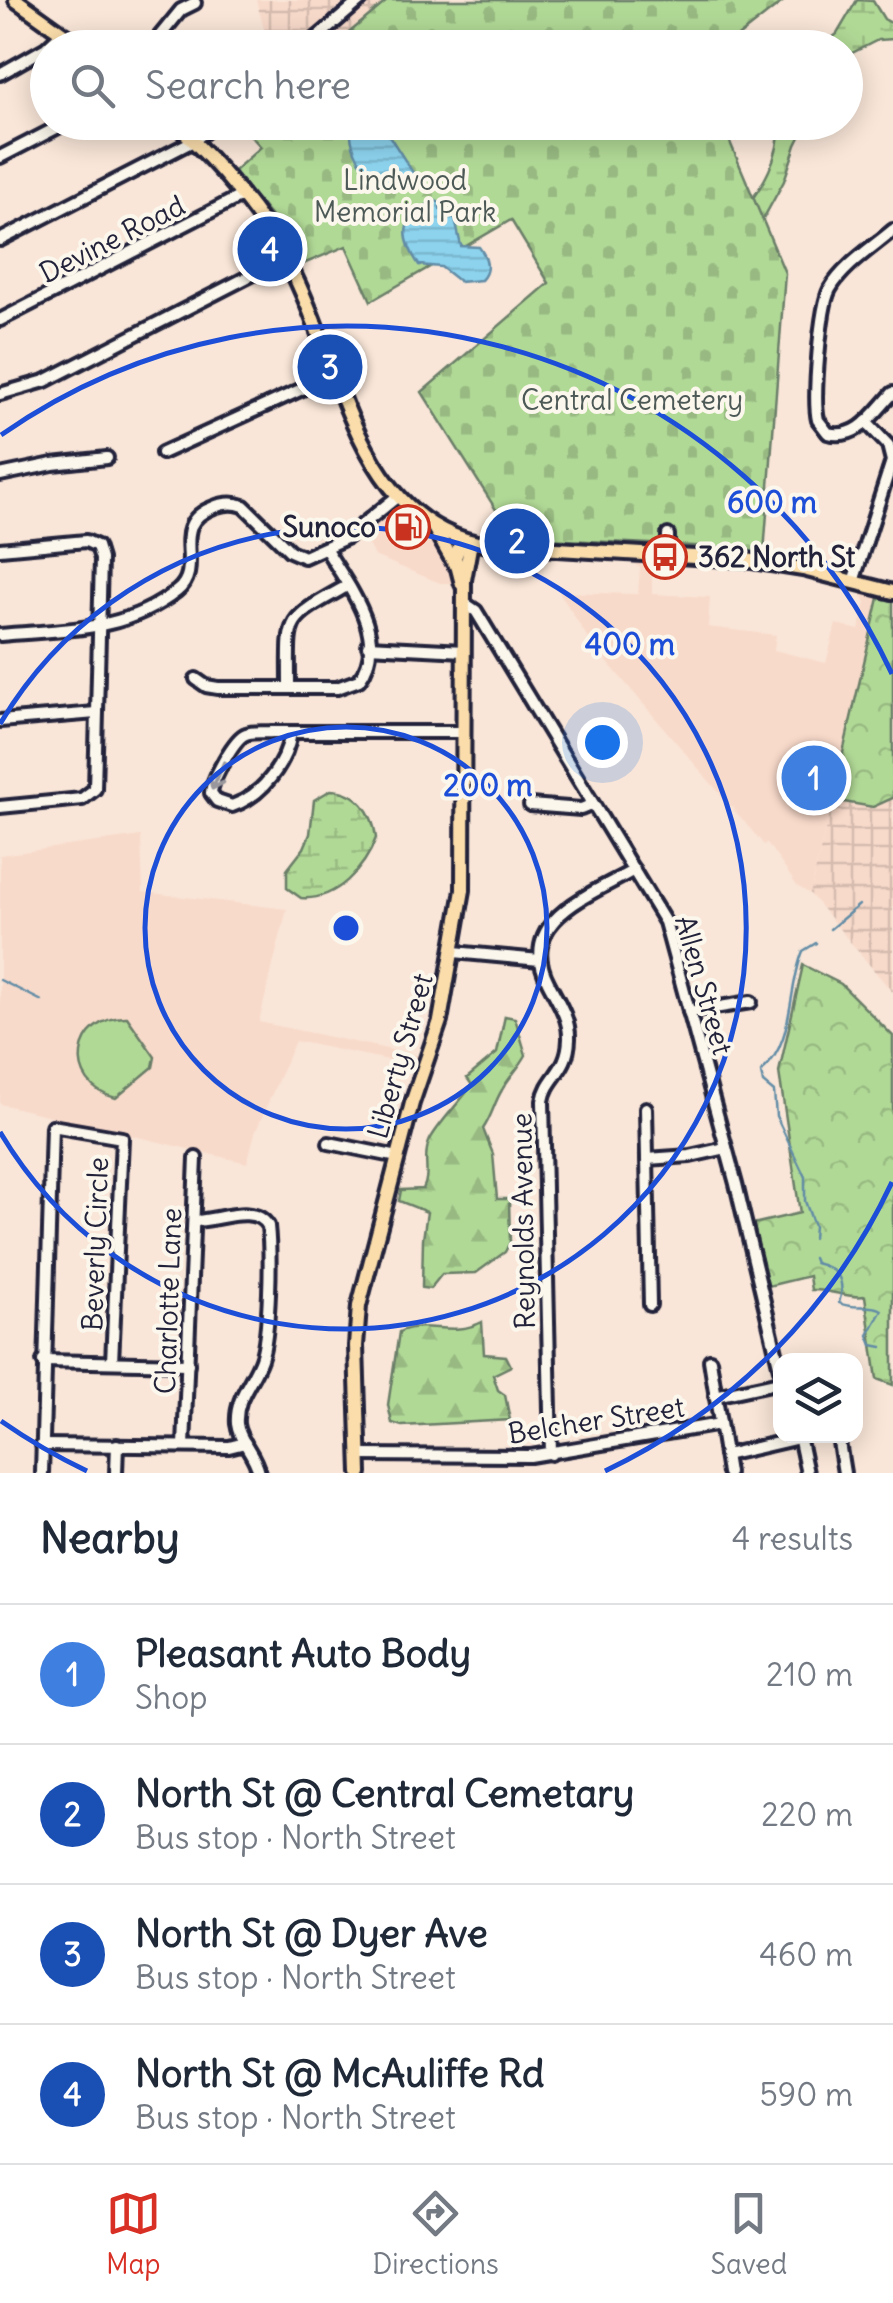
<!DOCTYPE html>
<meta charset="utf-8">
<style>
:root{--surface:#fff;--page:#f6f6f7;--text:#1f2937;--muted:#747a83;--line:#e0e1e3;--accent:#d93025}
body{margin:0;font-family:Delius,sans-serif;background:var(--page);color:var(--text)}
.controls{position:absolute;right:30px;bottom:30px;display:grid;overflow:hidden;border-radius:20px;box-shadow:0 5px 25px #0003}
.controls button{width:90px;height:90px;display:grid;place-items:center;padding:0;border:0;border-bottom:2px solid var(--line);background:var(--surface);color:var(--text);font:50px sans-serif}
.you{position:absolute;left:602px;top:742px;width:35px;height:35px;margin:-25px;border:8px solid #fff;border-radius:50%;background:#1a73e8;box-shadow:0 0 0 15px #1a73e833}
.badge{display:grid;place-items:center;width:65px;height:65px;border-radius:50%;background:var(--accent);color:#fff;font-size:32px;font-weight:700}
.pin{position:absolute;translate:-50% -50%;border:5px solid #fff;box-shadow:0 2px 10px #0006}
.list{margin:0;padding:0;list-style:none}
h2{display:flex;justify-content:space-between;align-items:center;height:130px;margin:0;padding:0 40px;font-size:42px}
h2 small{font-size:32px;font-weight:400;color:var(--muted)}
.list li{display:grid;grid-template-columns:65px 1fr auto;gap:30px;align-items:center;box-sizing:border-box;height:140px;padding:0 40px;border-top:2px solid var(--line)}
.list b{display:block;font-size:38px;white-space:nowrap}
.list p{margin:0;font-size:32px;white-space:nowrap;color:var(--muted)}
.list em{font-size:32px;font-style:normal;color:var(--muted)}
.icon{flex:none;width:55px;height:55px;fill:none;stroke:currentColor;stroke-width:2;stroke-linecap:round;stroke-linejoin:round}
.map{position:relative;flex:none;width:893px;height:1473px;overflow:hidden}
.search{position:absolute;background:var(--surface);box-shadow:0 5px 25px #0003;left:30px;right:30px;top:30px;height:110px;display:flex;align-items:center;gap:25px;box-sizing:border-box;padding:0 35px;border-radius:55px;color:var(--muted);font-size:38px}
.sheet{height:690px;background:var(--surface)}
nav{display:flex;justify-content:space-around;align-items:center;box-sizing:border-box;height:140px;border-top:2px solid var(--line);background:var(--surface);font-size:28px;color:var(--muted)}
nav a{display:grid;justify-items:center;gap:5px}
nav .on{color:var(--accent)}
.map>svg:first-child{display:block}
.built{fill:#f8daca}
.industrial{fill:url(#industrial-grid)}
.green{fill:#b1d996;stroke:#6a7e68;stroke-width:2.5}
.forest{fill:url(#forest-firs);stroke:#6a7e68;stroke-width:2.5}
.wetland{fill:url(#wetland-marsh);stroke:#6a7e68;stroke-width:2.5}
.cemetery{fill:url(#cemetery-stones);stroke:#6a7e68;stroke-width:2.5}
.park{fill:url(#park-crowns);stroke:#6a7e68;stroke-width:2.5}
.water{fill:url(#water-rules);stroke:#628ca6;stroke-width:2.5}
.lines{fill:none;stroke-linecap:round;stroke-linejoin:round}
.stream{stroke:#628ca6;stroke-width:2.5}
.minor-casing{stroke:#22223b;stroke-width:18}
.major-casing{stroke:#22223b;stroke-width:20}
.minor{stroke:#fbf7ec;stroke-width:10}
.major{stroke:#faddab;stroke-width:12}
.oneway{stroke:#99979c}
.ring{fill:none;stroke:#1d4ed8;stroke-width:5}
.labels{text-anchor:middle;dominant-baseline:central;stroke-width:8;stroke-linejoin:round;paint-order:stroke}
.park-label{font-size:28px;fill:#4d5956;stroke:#fbf7ec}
.street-label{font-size:28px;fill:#22223b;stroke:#fbf7ec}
.poi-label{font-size:28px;font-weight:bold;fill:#22223b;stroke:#fbf7ec;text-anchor:end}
.centre{fill:#1d4ed8;stroke:#fbf7ec;stroke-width:5}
.ring-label{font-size:30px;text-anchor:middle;font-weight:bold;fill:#1d4ed8;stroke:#fbf7ec;stroke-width:8;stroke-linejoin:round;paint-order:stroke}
</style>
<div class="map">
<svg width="893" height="1473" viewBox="0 0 893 1473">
<defs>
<pattern id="industrial-grid" width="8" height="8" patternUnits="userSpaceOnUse" patternTransform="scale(2.5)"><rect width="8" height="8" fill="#f8daca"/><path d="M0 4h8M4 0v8" fill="none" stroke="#d4bbae"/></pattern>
<pattern id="forest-firs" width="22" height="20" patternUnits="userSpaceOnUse" patternTransform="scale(2.5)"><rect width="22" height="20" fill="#b1d996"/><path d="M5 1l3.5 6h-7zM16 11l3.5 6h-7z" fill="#98ba82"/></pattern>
<pattern id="wetland-marsh" width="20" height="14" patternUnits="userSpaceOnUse" patternTransform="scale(2.5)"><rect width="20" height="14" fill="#b1d996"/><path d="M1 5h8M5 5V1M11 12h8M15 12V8" fill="none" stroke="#98ba82"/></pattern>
<pattern id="cemetery-stones" width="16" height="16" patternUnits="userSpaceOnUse" patternTransform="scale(2.5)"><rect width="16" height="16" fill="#b1d996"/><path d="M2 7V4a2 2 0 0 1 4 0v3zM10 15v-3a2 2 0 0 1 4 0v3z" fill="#98ba82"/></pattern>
<pattern id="park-crowns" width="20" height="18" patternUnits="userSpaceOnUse" patternTransform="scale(2.5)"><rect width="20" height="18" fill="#b1d996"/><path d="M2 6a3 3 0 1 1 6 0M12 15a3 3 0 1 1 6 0" fill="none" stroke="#98ba82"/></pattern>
<pattern id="water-rules" width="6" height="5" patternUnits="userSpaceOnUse" patternTransform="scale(2.5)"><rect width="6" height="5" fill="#8dd3ee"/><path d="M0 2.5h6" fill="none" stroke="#79b5cd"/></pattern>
</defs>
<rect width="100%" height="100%" fill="#f9e6d8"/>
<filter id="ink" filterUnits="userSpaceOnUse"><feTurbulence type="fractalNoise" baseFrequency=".01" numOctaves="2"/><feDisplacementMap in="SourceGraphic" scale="20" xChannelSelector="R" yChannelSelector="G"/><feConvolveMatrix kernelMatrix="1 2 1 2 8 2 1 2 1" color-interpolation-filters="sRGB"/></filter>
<g filter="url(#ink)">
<g class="built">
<path d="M397,507L437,543L447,559L455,583H440L374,556L363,535Z"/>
<path d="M633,563L659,564L652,571V594L710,597L708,627L776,635L774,650L826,663L836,624L859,630L866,602L860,593L879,598L810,894L797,886L772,850L766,843L764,845L591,643L559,592L638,594L640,568Z"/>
<path d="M141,836L143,892L287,909L259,1022L421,1056L417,1066L295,1041L255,1133L247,1163L0,1104V855Z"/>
</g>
<g class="industrial">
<path d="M256,0H388L332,48L269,47Z"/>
<path d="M893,798V993L810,894L832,800L873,806Z"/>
</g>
<path class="green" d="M127,1017L155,1057L153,1067L116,1098C63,1086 72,1016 127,1017Z"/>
<g class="forest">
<path d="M505,1016L515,1018L526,1055C519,1068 509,1077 502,1090C494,1103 492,1116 483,1129L493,1154L497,1199H509L510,1242L505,1252L476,1273L442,1274L430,1289L422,1288L423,1239L427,1212L399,1201L401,1190L423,1189C431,1174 422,1158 429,1142C435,1127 461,1101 472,1085L467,1078L497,1053Z"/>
<path d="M482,1322L484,1354L506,1356L511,1366L493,1375L498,1390L505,1395L510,1420L402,1426L392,1423L388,1405L399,1332C425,1319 452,1338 482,1322Z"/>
</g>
<g class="wetland">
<path d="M857,0L873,1L884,19L893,24V39L878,40L846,56V48L821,47L837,34Z"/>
<path d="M780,123H807L796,145L784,181L762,221L743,212C764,184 779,159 780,123Z"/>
<path d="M331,790C358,791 373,812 376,838C365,868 336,901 301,898L287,888V870L304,848L310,834L314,800Z"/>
</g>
<g class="cemetery">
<path d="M388,0H785L725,47H332Z"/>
<path d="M244,123H722L785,273L764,553L715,547L502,537L505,524L422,392L549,283L511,220L371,301L346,246L301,265L272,218L234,171L261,147L241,125Z"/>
</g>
<g class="park">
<path d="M879,598L893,601V798L873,807L832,800Z"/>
<path d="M803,965L841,984L893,1036V1385L877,1379L865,1296C846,1299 831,1289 811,1290L809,1276L768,1286L753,1224L800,1213L779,1072Z"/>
</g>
<g class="water">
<path d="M351,123H381L419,182L417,191C407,188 395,189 385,185C362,174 348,146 351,123Z"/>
<path d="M435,201L441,203L440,209L455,219L461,246L479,247C487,257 491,270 481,280L460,282L441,267L419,265C399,235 401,216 435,201Z"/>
</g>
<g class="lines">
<g class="stream">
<path d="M830,929L859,905"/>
<path d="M0,980L42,1001"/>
<path d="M813,1238L814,1226L805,1201V1177L776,1116L774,1092L763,1083L761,1072C795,1043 787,990 803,951L816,943"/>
<path d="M813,1258L815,1263C838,1268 846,1280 839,1303C853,1310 871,1303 882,1310L868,1335L872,1345L882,1347"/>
</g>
<g class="minor-casing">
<g id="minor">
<path d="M150,48L181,10L195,3"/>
<path d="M305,48L361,0"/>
<path d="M0,74L46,48L62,33"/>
<path d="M0,157L68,122"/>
<path d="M893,230C873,247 843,266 830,289C820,307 813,400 818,420L828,433C858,441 875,412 893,393"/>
<path d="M0,240L193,141L218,122"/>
<path d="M0,320L243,195"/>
<path d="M0,394L45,381L285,258"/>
<path d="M162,453L335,374"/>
<path d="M0,475L53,464L107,458"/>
<path d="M0,549L86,541L97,546L101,559L95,789L82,799L0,807"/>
<path d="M668,555V535"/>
<path d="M853,582L892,461L888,445L866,422"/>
<path d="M464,603L476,611L665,922L736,1184L780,1369"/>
<path d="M0,635C64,629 124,633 177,591C207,567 165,525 214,507C224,503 233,502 244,506L290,551L304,557L346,538L398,496"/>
<path d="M368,646L464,651"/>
<path d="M196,679L206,686L218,688H337L359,680C391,638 347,585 326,549"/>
<path d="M289,688C289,615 283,622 347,586"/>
<path d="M0,721L96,713"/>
<path d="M291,733C286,764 262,796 232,806L217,801L211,793C212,780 234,738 246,734C253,731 265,733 272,732H464"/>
<path d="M530,805L581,809L593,804"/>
<path d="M454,952L540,960"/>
<path d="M689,1012L751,1002"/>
<path d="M646,1108L650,1305"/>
<path d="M329,1143L398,1157"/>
<path d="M647,1159L690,1156L726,1148"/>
<path d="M194,1221C217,1221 255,1203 268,1226C271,1254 270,1333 261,1359C253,1382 235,1397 237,1424C239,1441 255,1453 259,1473"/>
<path d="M710,1360L728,1473"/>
<path d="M43,1361L188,1364"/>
<path d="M715,1396L780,1382"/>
<path d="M799,1436L807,1473"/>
<path d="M838,1436L844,1473"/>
<path d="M42,1445L229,1447L245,1443"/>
<path d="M184,1446L196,1158"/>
<path d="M551,1454L543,1101C547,1076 568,1072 569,1039C570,1018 557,1000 548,982C516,920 591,895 634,870"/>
<path d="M359,1455L530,1456L720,1424"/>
<path d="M725,1455L799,1438"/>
<path d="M42,1473L52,1126L122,1138L112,1362"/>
<path d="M116,1473L117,1445"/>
</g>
</g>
<g class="major-casing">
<g id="major">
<path d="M16,0L83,48"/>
<path d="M174,122C219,165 259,210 289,265C341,362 356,525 488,545L746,560L803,569L893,592"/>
<path d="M433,526L454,563"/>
<path d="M462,584L455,557L462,540"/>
<path d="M360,1473L356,1346L359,1306L412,1103L440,1021L463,890L464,580L471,542"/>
</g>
</g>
<use href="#minor" class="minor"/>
<use href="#major" class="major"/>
</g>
<defs><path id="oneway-shaft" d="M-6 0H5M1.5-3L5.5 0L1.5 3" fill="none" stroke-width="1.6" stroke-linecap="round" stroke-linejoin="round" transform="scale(2.5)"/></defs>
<use class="oneway" href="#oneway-shaft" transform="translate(218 776) rotate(114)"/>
</g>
<g class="ring">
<circle cx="346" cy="928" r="201"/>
<path d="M0 724A401 401 0 1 1 0 1132"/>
<path d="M892 1182A602 602 0 0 1 605 1471M87 1471A602 602 0 0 1 1 1421M1 435A602 602 0 0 1 892 674"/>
</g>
<defs>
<g id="fuel-ring" transform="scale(2.25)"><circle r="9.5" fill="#fbf7ec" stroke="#c8321e" stroke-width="1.5"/><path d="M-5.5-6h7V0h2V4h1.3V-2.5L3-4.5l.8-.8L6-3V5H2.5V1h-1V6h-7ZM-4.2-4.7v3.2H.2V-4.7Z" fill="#c8321e"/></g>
<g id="bus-ring" transform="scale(2.25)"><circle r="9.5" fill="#fbf7ec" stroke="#c8321e" stroke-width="1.5"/><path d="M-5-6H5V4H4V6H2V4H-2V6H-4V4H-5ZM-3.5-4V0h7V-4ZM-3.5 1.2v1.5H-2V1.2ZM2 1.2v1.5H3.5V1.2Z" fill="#c8321e"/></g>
</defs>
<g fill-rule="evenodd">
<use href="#fuel-ring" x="408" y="527"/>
<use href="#bus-ring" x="665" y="557"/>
</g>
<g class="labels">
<g class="park-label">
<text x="405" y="180">Lindwood<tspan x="405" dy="32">Memorial Park</tspan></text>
<text x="632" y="400">Central Cemetery</text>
</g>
<g class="street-label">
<text transform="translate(112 239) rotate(-27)">Devine Road</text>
<text transform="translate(704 985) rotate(74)">Allen Street</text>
<text transform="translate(400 1056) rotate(-74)">Liberty Street</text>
<text transform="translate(523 1221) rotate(-91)">Reynolds Avenue</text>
<text transform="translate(95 1244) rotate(-88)">Beverly Circle</text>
<text transform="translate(168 1301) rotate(-88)">Charlotte Lane</text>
<text transform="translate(596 1420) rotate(-9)">Belcher Street</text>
</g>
<g class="poi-label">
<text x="376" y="527">Sunoco</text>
<text x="698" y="557" text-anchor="start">362 North St</text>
</g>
</g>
<circle cx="346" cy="928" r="15" class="centre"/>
<g class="ring-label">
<text x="772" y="513">600 m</text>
<text x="630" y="655">400 m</text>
<text x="488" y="796">200 m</text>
</g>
</svg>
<div class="controls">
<button><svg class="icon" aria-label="layers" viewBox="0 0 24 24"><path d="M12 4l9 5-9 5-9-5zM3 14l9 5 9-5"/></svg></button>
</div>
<div class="you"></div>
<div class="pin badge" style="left:814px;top:778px;background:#3f7fe0">1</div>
<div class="pin badge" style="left:517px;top:541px;background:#1a4fb4">2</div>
<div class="pin badge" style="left:330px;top:367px;background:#1a4fb4">3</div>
<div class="pin badge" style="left:270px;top:249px;background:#1a4fb4">4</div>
<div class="search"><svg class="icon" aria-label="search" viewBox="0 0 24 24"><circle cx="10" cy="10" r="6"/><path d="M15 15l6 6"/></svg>Search here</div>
</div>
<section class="sheet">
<h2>Nearby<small>4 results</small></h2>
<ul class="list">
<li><span class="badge" style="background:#3f7fe0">1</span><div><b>Pleasant Auto Body</b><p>Shop</p></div><em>210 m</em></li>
<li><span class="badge" style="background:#1a4fb4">2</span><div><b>North St @ Central Cemetary</b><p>Bus stop · North Street</p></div><em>220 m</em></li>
<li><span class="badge" style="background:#1a4fb4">3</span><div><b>North St @ Dyer Ave</b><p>Bus stop · North Street</p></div><em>460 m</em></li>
<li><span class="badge" style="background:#1a4fb4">4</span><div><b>North St @ McAuliffe Rd</b><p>Bus stop · North Street</p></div><em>590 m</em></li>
</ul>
</section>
<nav>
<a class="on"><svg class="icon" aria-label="map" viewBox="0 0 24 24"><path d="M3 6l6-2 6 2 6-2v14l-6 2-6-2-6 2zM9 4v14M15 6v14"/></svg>Map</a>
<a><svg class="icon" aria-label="directions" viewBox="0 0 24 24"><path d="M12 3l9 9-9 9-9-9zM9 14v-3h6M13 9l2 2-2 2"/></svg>Directions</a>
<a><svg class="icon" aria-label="saved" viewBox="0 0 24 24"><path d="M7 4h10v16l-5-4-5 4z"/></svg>Saved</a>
</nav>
